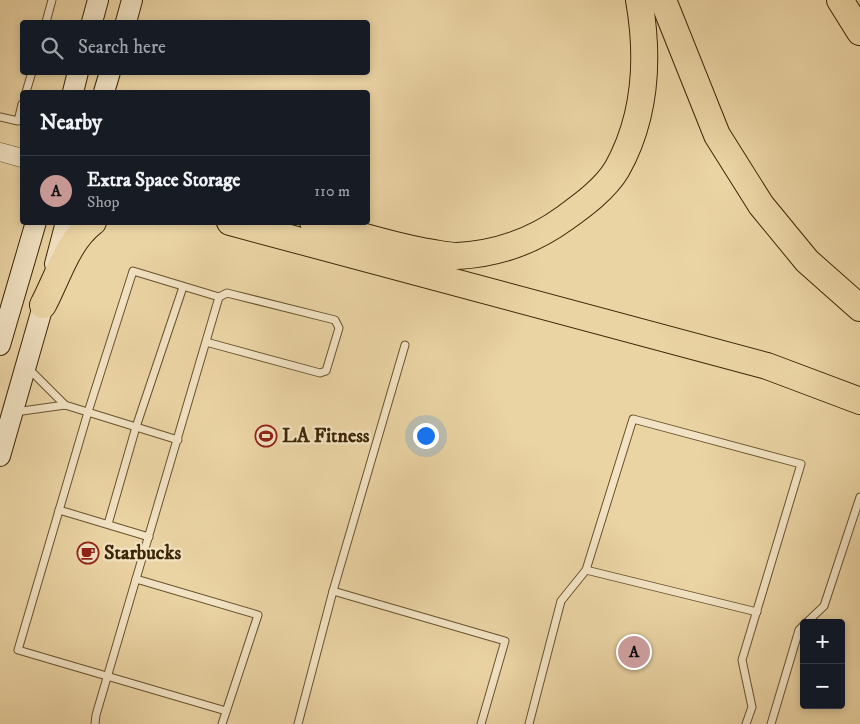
<!DOCTYPE html>
<meta charset="utf-8">
<style>
:root{--surface:#171b24;--page:#242831;--text:#f1f3f6;--muted:#9ea1a6;--line:#363941;--accent:#c59692}
body{margin:0;font-family:"IM FELL DW Pica",serif;background:var(--page);color:var(--text)}
.controls{position:absolute;right:15px;bottom:15px;display:grid;overflow:hidden;border-radius:5px;box-shadow:0 2px 8px #0003}
.controls button{width:45px;height:45px;display:grid;place-items:center;padding:0;border:0;border-bottom:1px solid var(--line);background:var(--surface);color:var(--text);font:25px sans-serif}
.you{position:absolute;left:425px;top:435px;width:18px;height:18px;margin:-12px;border:4px solid #fff;border-radius:50%;background:#1a73e8;box-shadow:0 0 0 8px #1a73e833}
.badge{display:grid;place-items:center;width:32px;height:32px;border-radius:50%;background:var(--accent);color:#111;font-size:16px;font-weight:700}
.pin{position:absolute;translate:-50% -50%;border:2px solid #fff;box-shadow:0 1px 5px #0006}
.list{margin:0;padding:0;list-style:none}
h2{display:flex;justify-content:space-between;align-items:center;height:65px;margin:0;padding:0 20px;font-size:21px}
h2 small{font-size:16px;font-weight:400;color:var(--muted)}
.list li{display:grid;grid-template-columns:32px 1fr auto;gap:15px;align-items:center;box-sizing:border-box;height:70px;padding:0 20px;border-top:1px solid var(--line)}
.list b{display:block;font-size:19px;white-space:nowrap}
.list p{margin:0;font-size:16px;white-space:nowrap;color:var(--muted)}
.list em{font-size:16px;font-style:normal;color:var(--muted)}
.icon{flex:none;width:28px;height:28px;fill:none;stroke:currentColor;stroke-width:2;stroke-linecap:round;stroke-linejoin:round}
.map{position:relative;flex:none;width:860px;height:724px;overflow:hidden}
.search{position:absolute;background:var(--surface);box-shadow:0 2px 8px #0003;left:20px;top:20px;width:350px;height:55px;display:flex;align-items:center;gap:12px;box-sizing:border-box;padding:0 18px;border-radius:5px;color:var(--muted);font-size:19px}
.panel{position:absolute;background:var(--surface);box-shadow:0 2px 8px #0003;left:20px;top:90px;width:350px;height:135px;border-radius:5px}
.map>svg:first-child{display:block}
.lines{fill:none;stroke-linecap:round;stroke-linejoin:round}
.service-casing{stroke:#68522d;stroke-width:9}
.tertiary-casing{stroke:#68522d;stroke-width:19}
.secondary-casing{stroke:#3c2605;stroke-width:22}
.motorway-casing{stroke:#3c2605;stroke-width:28}
.service{stroke:#f2e3c4;stroke-width:7}
.tertiary{stroke:#f2e3c4;stroke-width:18}
.secondary{stroke:#f2e3c4;stroke-width:20}
.motorway{stroke:#ebd4a4;stroke-width:26}
.labels{text-anchor:middle;dominant-baseline:central;stroke-width:4.5;stroke-linejoin:round;paint-order:stroke}
.poi-label{font-size:20px;font-weight:bold;fill:#3c2605;stroke:#f2e3c4;text-anchor:start}
</style>
<div class="map">
<svg width="860" height="724" viewBox="0 0 860 724">
<rect width="100%" height="100%" fill="#ebd4a4"/>
<filter id="stains"><feTurbulence type="fractalNoise" baseFrequency=".004" numOctaves="4"/><feColorMatrix values="0 0 0 0 .2 0 0 0 0 .09 0 0 0 0 .02 0 0 0 .5 -.17"/></filter>
<radialGradient id="worn" r=".72"><stop offset=".6" stop-color="#630" stop-opacity="0"/><stop offset="1" stop-color="#630" stop-opacity=".3"/></radialGradient>
<g class="lines">
<g class="service-casing">
<g id="service">
<path d="M46,22L52,0"/>
<path d="M26,92L32,72"/>
<path d="M0,117L18,121L22,104"/>
<path d="M219,297L133,271L88,412L18,650L226,711"/>
<path d="M28,368L65,405"/>
<path d="M15,412L65,405L178,440"/>
<path d="M59,510L149,537"/>
<path d="M108,524L136,427L183,287"/>
<path d="M586,570L757,612"/>
<path d="M136,579L219,297L227,293L335,320L339,328L326,371L320,373L206,342"/>
<path d="M333,591L505,641L481,724"/>
<path d="M806,623L824,606L860,497"/>
<path d="M95,724L96,715L136,579L258,615L222,724"/>
<path d="M298,724L333,591L405,345"/>
<path d="M529,724L561,601L586,570L633,419L801,464L742,660L752,707L746,724"/>
<path d="M771,724L799,630L804,625"/>
</g>
</g>
<g class="tertiary-casing">
<path id="tertiary" d="M0,152L22,158"/>
</g>
<g class="secondary-casing">
<g id="secondary">
<path d="M92,22L98,0"/>
<path d="M126,22L132,0"/>
<path d="M73,92L78,72"/>
<path d="M104,92L110,72"/>
<path d="M55,264L66,222"/>
<path d="M0,345L36,222"/>
<path d="M0,456L47,292"/>
</g>
</g>
<g class="motorway-casing">
<g id="motorway">
<path d="M663,0L717,135L761,205L807,261L860,308"/>
<path d="M840,0L860,32"/>
<path d="M230,222L767,366L860,401"/>
<path d="M313,222C351,233 388,245 427,252C436,253 447,256 457,256C498,254 532,242 565,218C583,205 605,189 617,169C646,117 649,57 639,0"/>
<path d="M43,305C58,277 67,242 93,222"/>
</g>
</g>
<use href="#service" class="service"/>
<use href="#tertiary" class="tertiary"/>
<use href="#secondary" class="secondary"/>
<use href="#motorway" class="motorway"/>
</g>
<defs>
<g id="stadium-ring" transform="scale(1.125)"><circle r="9.5" fill="#f2e3c4" stroke="#8f2418" stroke-width="1.5"/><path d="M0-5a6.5 5 0 1 0 0 10a6.5 5 0 1 0 0-10ZM-3.5-1.8h7v3.6h-7Z" fill="#8f2418"/></g>
<g id="cafe-ring" transform="scale(1.125)"><circle r="9.5" fill="#f2e3c4" stroke="#8f2418" stroke-width="1.5"/><path d="M-5.5-4.5H6V0H3Q3 3.5 0 3.5H-2.5Q-5.5 3.5-5.5 0ZM3-3.2v2h1.7v-2ZM-6 4.5H4V6H-6Z" fill="#8f2418"/></g>
</defs>
<g fill-rule="evenodd">
<use href="#stadium-ring" x="266" y="436"/>
<use href="#cafe-ring" x="88" y="553"/>
</g>
<g class="labels">
<g class="poi-label">
<text x="282" y="436">LA Fitness</text>
<text x="104" y="553">Starbucks</text>
</g>
</g>
<rect width="100%" height="100%" filter="url(#stains)"/>
<rect width="100%" height="100%" fill="url(#worn)"/>
</svg>
<div class="controls">
<button>+</button>
<button>−</button>
</div>
<div class="you"></div>
<div class="pin badge" style="left:634px;top:652px">A</div>
<div class="search"><svg class="icon" aria-label="search" viewBox="0 0 24 24"><circle cx="10" cy="10" r="6"/><path d="M15 15l6 6"/></svg>Search here</div>
<section class="panel">
<h2>Nearby<small></small></h2>
<ul class="list">
<li><span class="badge">A</span><div><b>Extra Space Storage</b><p>Shop</p></div><em>110 m</em></li>
</ul>
</section>
</div>
